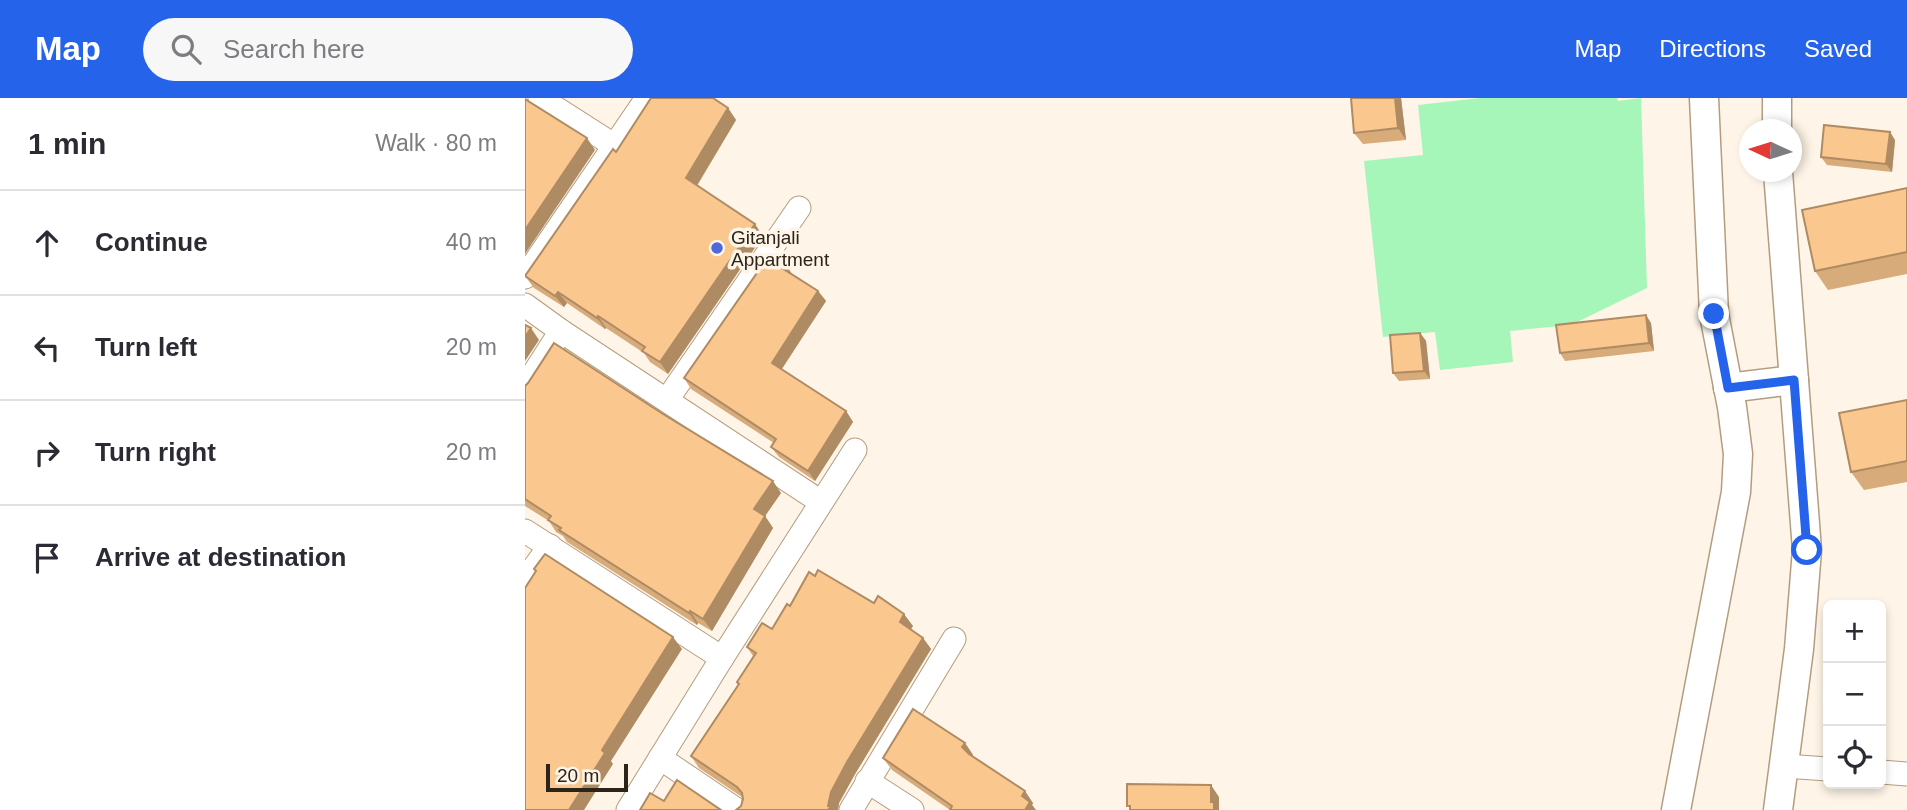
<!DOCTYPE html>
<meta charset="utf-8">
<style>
:root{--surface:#fff;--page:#f7f7f7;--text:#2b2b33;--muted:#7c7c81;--line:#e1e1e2;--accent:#2563eb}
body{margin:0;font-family:Helvetica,sans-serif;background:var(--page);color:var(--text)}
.controls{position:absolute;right:21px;bottom:21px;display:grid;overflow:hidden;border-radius:10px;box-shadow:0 4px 10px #0003}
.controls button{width:63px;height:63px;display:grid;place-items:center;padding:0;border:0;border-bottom:2px solid var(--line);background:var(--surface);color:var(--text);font:35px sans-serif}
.compass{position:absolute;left:1214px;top:21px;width:63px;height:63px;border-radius:50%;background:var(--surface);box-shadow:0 4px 10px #0003;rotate:274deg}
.scale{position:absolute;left:21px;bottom:18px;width:82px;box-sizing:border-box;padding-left:7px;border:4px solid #2c2418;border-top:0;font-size:19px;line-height:24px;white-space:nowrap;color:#2c2418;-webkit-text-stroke:5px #fef4e7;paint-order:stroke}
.stop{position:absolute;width:21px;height:21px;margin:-16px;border:5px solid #2563eb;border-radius:50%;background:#fff}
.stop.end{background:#2563eb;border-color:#fff;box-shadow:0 2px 7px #0008}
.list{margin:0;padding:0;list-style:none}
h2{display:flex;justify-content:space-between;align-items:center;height:91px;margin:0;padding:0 28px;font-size:30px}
h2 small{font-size:23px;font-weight:400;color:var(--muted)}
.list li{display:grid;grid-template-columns:46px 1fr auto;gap:21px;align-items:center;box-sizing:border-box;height:105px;padding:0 28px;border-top:2px solid var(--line)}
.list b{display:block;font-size:26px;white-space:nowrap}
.list em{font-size:23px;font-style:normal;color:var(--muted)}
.icon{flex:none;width:38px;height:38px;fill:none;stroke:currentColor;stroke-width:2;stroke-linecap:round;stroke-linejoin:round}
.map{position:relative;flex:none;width:1382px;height:712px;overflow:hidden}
header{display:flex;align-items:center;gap:42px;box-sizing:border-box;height:98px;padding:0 35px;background:var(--accent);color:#fff}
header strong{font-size:33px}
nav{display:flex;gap:38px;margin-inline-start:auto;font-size:24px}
.search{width:490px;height:63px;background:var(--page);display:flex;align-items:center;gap:18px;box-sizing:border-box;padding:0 24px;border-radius:38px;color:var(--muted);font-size:26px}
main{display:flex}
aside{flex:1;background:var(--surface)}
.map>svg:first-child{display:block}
.green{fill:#a6f6ba}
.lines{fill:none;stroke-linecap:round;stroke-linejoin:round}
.minor-casing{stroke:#b49d7f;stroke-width:25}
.tertiary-casing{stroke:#b49d7f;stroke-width:31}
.minor{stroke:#fff;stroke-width:23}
.tertiary{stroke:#fff;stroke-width:28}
.wall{fill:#d7ab7a}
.shaded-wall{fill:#af8b63}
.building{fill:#fac78e;stroke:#af8b63;stroke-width:2}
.route{stroke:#2563eb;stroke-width:9}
.poi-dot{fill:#4e68dd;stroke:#fef4e7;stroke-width:2.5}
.labels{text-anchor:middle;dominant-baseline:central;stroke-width:7;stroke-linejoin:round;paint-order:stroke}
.poi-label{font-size:19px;fill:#2c2418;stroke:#fef4e7;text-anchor:start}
</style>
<header>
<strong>Map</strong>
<div class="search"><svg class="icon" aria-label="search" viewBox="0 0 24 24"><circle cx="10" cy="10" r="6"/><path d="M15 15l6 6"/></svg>Search here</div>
<nav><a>Map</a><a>Directions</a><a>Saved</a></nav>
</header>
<main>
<aside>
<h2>1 min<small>Walk · 80 m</small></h2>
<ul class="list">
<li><svg class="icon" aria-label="ahead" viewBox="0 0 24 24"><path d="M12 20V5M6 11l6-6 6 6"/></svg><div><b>Continue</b></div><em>40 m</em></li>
<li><svg class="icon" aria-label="left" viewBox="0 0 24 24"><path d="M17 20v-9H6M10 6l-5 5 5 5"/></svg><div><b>Turn left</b></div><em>20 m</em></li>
<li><svg class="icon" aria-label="right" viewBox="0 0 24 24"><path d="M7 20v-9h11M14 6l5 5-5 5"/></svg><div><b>Turn right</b></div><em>20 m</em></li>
<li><svg class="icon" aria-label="arrive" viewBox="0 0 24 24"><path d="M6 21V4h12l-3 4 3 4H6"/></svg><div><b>Arrive at destination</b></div></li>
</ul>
</aside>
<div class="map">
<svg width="1382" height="712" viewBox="0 0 1382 712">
<rect width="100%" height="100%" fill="#fef4e7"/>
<path class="green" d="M955,0H1092L1093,3L1116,0L1122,190L1046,227L985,233L988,264L915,272L910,234L858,239L839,63L898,57L893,7Z"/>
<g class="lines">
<g class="minor-casing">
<g id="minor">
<path d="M15,0L90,48"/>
<path d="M0,179L122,0"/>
<path d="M0,207L36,233L296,404"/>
<path d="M0,289L36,233"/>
<path d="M142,302L274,110"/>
<path d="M0,433L197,560"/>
<path d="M0,482L25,448"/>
<path d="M135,660L212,712"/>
<path d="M1259,668L1303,671"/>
<path d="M1356,674L1382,676"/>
<path d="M342,683L387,712"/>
<path d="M103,712L197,560L330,352"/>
<path d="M326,712L429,541"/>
</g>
</g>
<g class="tertiary-casing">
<g id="tertiary">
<path d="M1252,0V32"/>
<path d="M1253,74L1282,452L1274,551L1253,712"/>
<path d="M1203,290L1269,282"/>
<path d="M1151,712L1211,394L1213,356L1207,309L1189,216L1179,0"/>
</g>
</g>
<use href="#minor" class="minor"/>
<use href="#tertiary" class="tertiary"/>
</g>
<g class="wall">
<path d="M876,0L881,42L838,46L829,35Z"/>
<path d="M203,10L211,22L172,88L238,138L143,276L125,264L119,255L81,230L80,231L42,205L39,209L9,190L0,178L91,54Z"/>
<path d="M1370,42L1367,74L1302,67L1296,59Z"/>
<path d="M1382,90V176L1303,192L1290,173Z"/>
<path d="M259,165L267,176L293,193L301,203L257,271L321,313L328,324L290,383L254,359L246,349L249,345L166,291L159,280Z"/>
<path d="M1126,225L1129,253L1040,263L1035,255Z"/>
<path d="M895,235L901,243L905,281L874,283L868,275Z"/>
<path d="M0,288L256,395L240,418L248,430L187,533L173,525L172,527L42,444L38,438L31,434L24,423L0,408Z"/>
<path d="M1382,302V384L1339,392L1326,374Z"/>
<path d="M265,508L388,528L386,531L398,540L406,551L330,676L314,705L313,712H211L216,708L217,699L174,670L166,658L213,587L212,584L228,558L222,549L247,531Z"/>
<path d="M440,645L448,657L447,658L508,705L507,707L511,712H425L367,672L358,660Z"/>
</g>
<g class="shaded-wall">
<path d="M870,0H876L881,42L873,30Z"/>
<path d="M203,10L211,22L169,92L161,80Z"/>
<path d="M1365,34L1370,42L1367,74L1361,66Z"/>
<path d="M62,40L70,52L0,156V132Z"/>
<path d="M230,126L238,138L143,276L135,264Z"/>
<path d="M259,165L267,176L257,170Z"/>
<path d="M293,193L301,203L254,275L247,265Z"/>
<path d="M33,194L42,205L39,209L30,198Z"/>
<path d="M1121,217L1126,225L1129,253L1124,245Z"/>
<path d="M73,218L81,230L80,231L72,220Z"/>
<path d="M6,230L14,242L0,263V239Z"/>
<path d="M895,235L901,243L905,281L899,273Z"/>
<path d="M321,313L328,324L290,383L283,373Z"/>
<path d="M248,383L256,395L240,418L248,430L187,533L178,521L229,411Z"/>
<path d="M165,513L173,525L172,527L164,515Z"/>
<path d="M379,516L388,528L383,535L375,524Z"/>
<path d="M148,539L157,551L86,663L88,666L59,712H44L77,652Z"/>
<path d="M398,540L406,551L330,676L314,705L313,712H303L306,694L322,664Z"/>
<path d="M440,645L448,657L445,661L437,649Z"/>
<path d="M686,687L694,699V712H689L686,704Z"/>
<path d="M500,693L508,705L507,707L511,712H500L497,698Z"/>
</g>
<g class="building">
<path d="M126,0H188L203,10L161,80L230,126L135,264L117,253L120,249L73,218L72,220L33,194L30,198L0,178L88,51L91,54Z"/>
<path d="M826,0H870L873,30L829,35Z"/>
<path d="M0,1L62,40L0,132Z"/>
<path d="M1299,27L1365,34L1361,66L1296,59Z"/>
<path d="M1382,90V154L1290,173L1277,112Z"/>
<path d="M245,156L259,165L257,170L293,193L247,265L321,313L283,373L246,349L251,341L159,280Z"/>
<path d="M1121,217L1124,245L1035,255L1031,227Z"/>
<path d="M0,227L6,230L0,239Z"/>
<path d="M895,235L899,273L868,275L865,237Z"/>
<path d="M29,245L138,316L248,383L229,411L240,418L178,521L165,513L164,515L34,432L36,430L23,422L26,418L0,401V288L3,285Z"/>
<path d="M1382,302V363L1326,374L1314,315Z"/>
<path d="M20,456L148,539L77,652L80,655L44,712H0V490L11,473L9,471Z"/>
<path d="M293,472L349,505L353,498L379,516L375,524L398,540L322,664L306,694L303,708L305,709L303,712H211L216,708L218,701L217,695L212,689L166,658L214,586L212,584L231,555L222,549L237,525L247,531L262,506L265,508L284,474L290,478Z"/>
<path d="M388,611L440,645L437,649L444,656L500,693L497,698L505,704L500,712H425L427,708L358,660Z"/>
<path d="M152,682L196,712H115L125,695L139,703Z"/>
<path d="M602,686L686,687V704H689V712H605V708H602Z"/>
</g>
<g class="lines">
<path class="route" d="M1189,216L1203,290L1269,282L1282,452"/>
</g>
<circle class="poi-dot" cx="192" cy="150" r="7"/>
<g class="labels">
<g class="poi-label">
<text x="206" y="139">Gitanjali<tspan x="206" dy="22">Appartment</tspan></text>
</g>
</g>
</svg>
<div class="controls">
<button>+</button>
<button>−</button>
<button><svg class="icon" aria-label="locate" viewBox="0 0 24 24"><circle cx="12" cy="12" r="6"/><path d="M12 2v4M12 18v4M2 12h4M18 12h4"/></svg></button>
</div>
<svg class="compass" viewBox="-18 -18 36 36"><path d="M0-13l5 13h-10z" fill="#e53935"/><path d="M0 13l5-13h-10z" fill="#7c7c81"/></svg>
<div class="scale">20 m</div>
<div class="stop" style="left:1282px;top:452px"></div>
<div class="stop end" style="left:1189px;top:216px"></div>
</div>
</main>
